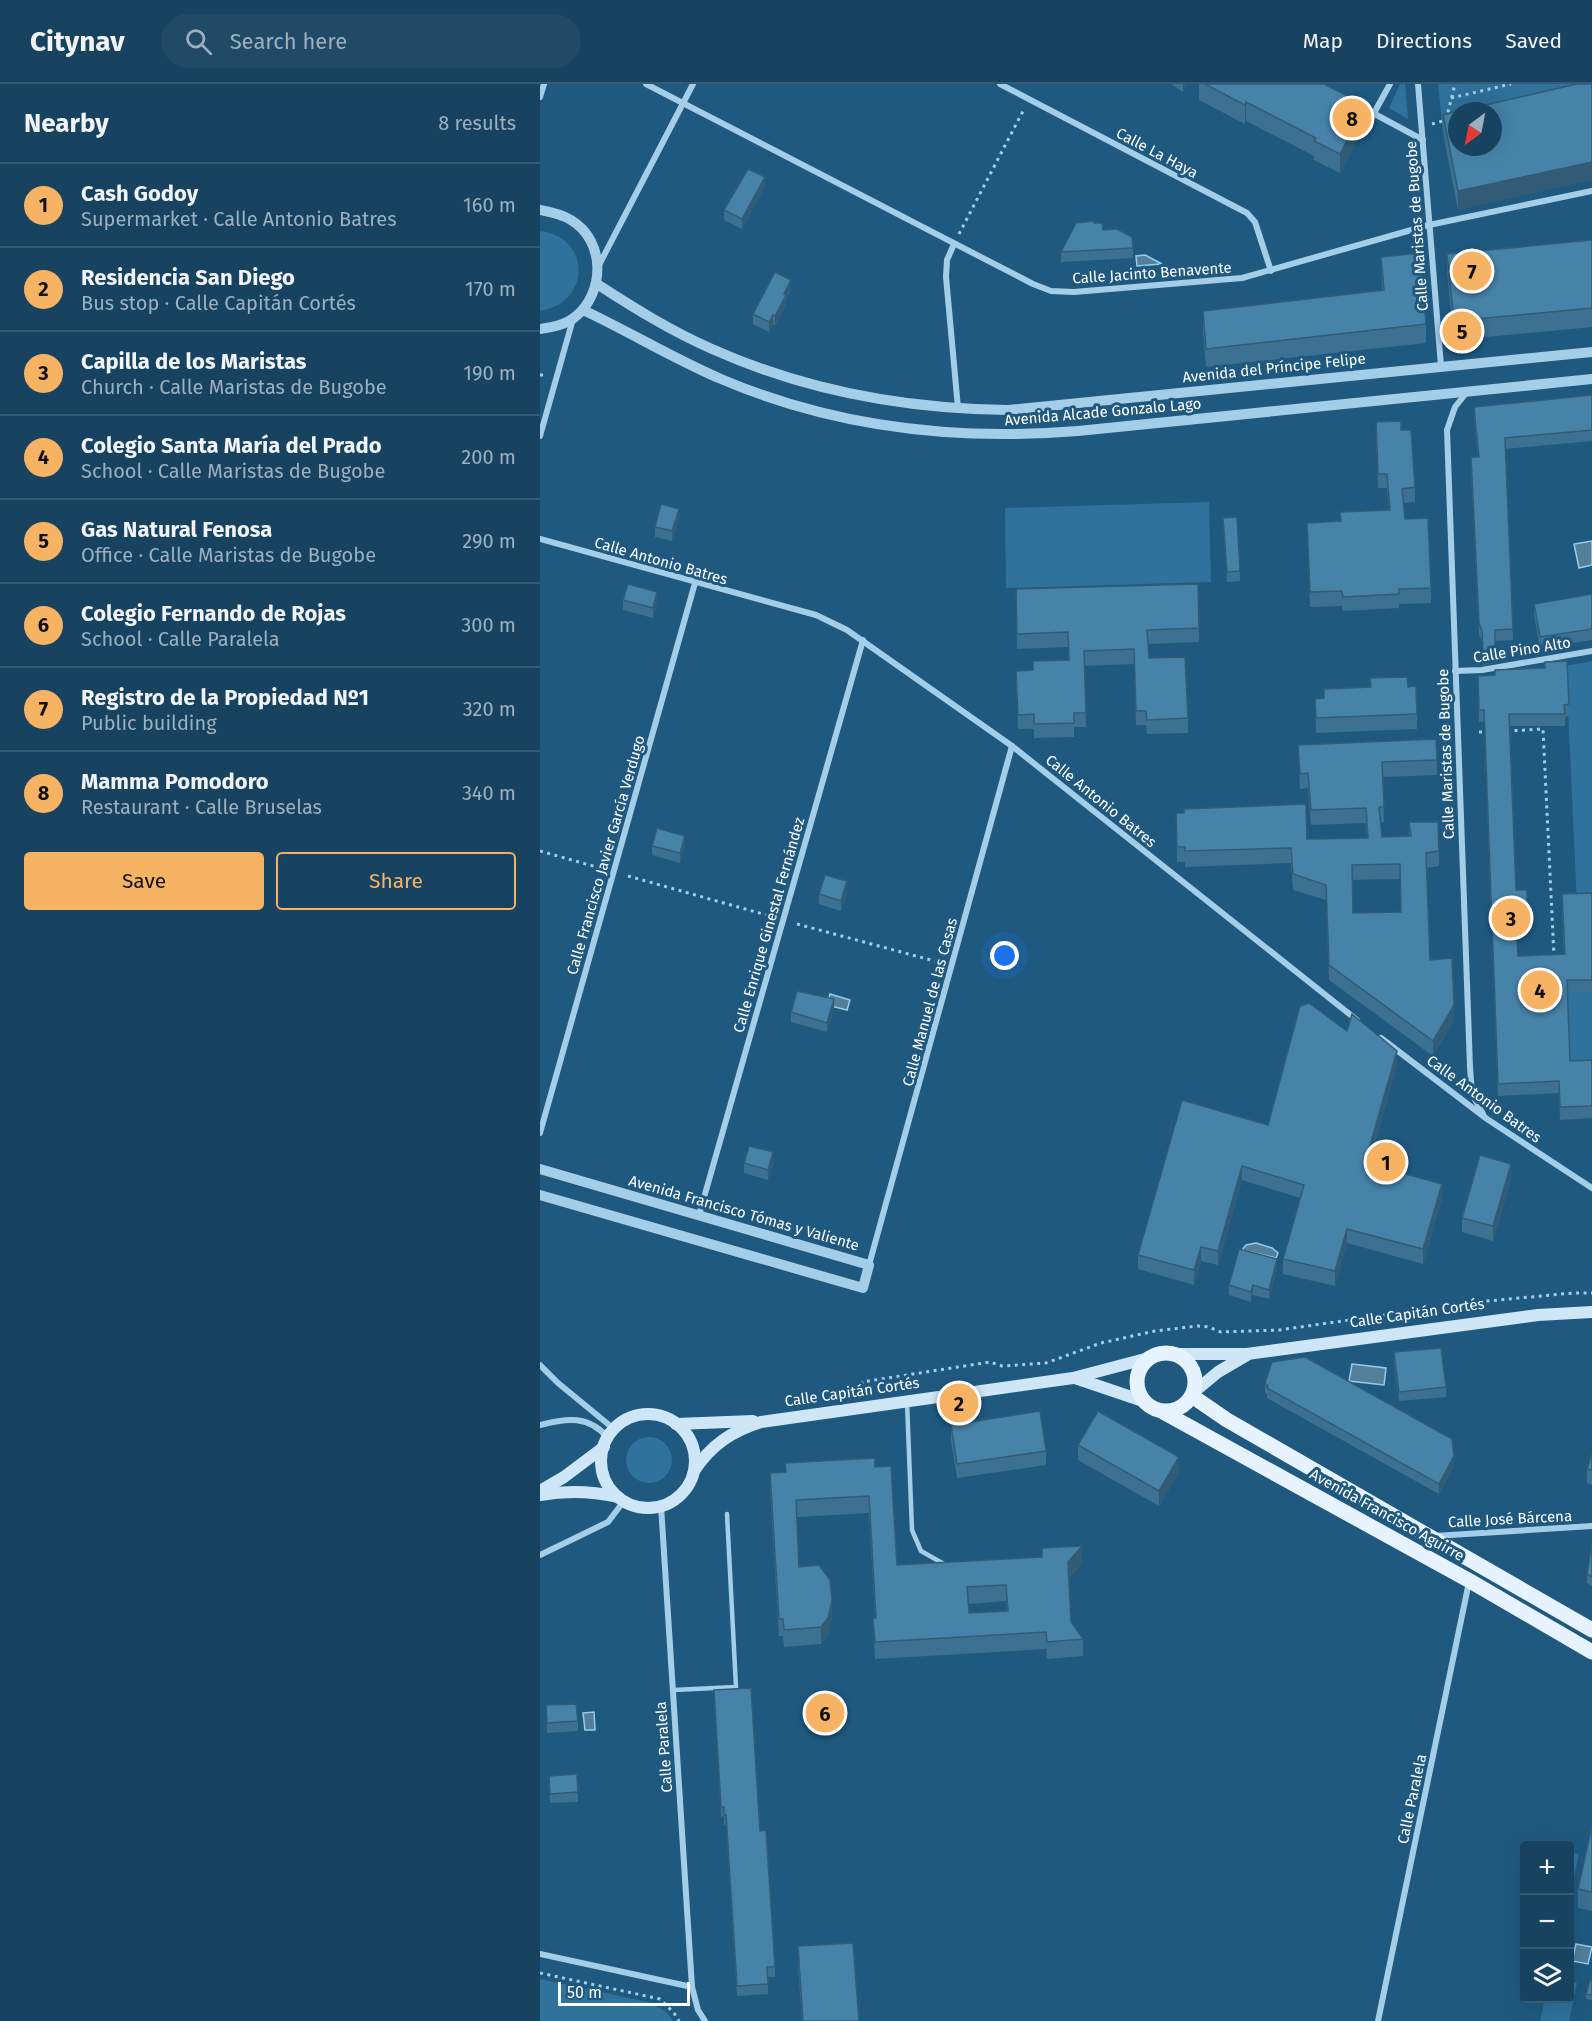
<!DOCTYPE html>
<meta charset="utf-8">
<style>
:root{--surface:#174360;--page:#204a66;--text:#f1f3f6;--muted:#9eb0bd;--line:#365c75;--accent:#f6b363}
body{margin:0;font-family:"Fira Sans",sans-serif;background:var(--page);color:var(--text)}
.controls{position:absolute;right:18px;bottom:18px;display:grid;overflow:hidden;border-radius:6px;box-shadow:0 6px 24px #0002}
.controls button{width:54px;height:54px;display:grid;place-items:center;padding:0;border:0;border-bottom:2px solid var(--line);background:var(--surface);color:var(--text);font:30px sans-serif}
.compass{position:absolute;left:908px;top:18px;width:54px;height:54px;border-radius:50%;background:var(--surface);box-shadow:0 6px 24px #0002;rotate:212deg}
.scale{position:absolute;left:18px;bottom:15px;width:132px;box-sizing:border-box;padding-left:6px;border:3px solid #fff;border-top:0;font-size:16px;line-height:21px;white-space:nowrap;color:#fff;-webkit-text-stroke:4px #1f5980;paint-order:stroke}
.you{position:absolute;left:465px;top:872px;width:21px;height:21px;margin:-15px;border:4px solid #fff;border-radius:50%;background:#1a73e8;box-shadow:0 0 0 9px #1a73e833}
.badge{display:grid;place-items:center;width:39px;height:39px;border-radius:50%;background:var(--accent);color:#111;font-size:20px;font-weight:700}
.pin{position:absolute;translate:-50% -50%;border:3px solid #fff;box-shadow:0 2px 6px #0006}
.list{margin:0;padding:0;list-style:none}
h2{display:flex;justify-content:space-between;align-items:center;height:78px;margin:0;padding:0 24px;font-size:26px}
h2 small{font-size:20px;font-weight:400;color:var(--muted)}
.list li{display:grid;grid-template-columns:39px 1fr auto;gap:18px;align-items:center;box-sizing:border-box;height:84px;padding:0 24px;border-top:2px solid var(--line)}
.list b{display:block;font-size:22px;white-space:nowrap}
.list p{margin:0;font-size:20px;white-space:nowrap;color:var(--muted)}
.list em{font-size:20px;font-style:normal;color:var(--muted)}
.actions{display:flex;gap:12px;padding:18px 24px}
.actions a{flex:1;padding:14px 0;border:2px solid var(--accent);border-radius:6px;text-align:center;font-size:21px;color:var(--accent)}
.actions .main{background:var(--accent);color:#111}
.icon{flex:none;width:33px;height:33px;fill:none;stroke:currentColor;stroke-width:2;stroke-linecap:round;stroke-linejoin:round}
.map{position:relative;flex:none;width:1052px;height:1937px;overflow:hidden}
header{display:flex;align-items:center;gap:36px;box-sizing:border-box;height:84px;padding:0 30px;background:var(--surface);border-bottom:2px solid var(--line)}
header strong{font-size:28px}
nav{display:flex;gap:33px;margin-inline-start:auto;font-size:21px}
.search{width:420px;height:54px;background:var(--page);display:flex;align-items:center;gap:15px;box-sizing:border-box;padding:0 21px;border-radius:33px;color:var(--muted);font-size:22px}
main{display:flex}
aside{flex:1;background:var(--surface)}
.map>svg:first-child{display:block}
.green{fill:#2f729c}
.water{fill:#547f9a;stroke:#97cbe9;stroke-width:1.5}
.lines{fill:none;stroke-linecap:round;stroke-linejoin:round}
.path{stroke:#a4cee8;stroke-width:3;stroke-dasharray:3 4.5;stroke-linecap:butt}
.service{stroke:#a4cee8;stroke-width:4.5}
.minor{stroke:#a4cee8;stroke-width:6}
.tertiary{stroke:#a4cee8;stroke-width:10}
.secondary{stroke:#cee6f6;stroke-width:12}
.primary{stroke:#e6f3fe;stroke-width:15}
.wall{fill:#3d7191;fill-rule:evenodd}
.shaded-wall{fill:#325c76}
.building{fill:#4783a9;stroke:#325c76;stroke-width:1.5;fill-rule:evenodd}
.labels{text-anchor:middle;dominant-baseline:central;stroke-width:6;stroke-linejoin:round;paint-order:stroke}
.street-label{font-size:15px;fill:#fff;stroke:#1f5980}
</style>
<header>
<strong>Citynav</strong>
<div class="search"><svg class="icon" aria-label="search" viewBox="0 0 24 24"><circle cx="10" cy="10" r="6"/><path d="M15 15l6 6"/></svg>Search here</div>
<nav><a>Map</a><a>Directions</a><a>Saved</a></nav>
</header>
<main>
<aside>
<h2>Nearby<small>8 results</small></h2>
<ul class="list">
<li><span class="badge">1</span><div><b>Cash Godoy</b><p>Supermarket · Calle Antonio Batres</p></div><em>160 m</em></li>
<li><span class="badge">2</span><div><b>Residencia San Diego</b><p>Bus stop · Calle Capitán Cortés</p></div><em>170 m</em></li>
<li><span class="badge">3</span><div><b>Capilla de los Maristas</b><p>Church · Calle Maristas de Bugobe</p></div><em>190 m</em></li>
<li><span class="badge">4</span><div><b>Colegio Santa María del Prado</b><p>School · Calle Maristas de Bugobe</p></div><em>200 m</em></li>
<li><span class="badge">5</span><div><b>Gas Natural Fenosa</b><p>Office · Calle Maristas de Bugobe</p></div><em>290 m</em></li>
<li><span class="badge">6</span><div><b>Colegio Fernando de Rojas</b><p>School · Calle Paralela</p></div><em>300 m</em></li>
<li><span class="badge">7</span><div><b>Registro de la Propiedad Nº1</b><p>Public building</p></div><em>320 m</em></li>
<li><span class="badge">8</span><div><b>Mamma Pomodoro</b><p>Restaurant · Calle Bruselas</p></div><em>340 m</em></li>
</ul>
<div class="actions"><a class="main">Save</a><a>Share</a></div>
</aside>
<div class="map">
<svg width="1052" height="1937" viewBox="0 0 1052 1937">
<rect width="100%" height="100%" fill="#1f5980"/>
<g class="green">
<path d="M860,0H865L868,35L849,24Z"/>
<path d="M898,0H1052L953,27H917V46L903,49Z"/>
<path d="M0,147C50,152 53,218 0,227Z"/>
<path d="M669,418L671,498L466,504L465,424Z"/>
<path d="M1052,577V896L1025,897L1022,823L1037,821L1026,582Z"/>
<path d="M1027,908H1052V988L1030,989Z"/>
<circle cx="109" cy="1376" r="23"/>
<path d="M1030,1768L1039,1770L1030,1812Z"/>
<path d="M0,1895L112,1919L127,1929L133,1937H0Z"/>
<path d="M1030,1898L1037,1899L1029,1937H1000L1005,1915L1030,1914Z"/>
</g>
<g class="water">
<path d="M605,171L622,180H621L597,182L596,172Z"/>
<path d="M1052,457V481L1039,484L1034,460Z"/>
<path d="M290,910L310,916L307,926L287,921Z"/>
<path d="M716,1159L732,1164L738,1169L736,1174L702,1166L706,1161Z"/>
<path d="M812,1280L846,1284L844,1301L809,1297Z"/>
<path d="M54,1628L55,1646H45L43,1629Z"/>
<path d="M1036,1860L1052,1863L1048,1880L1032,1877Z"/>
</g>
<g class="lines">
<g class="path">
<path d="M911,14L971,0"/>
<path d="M892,40L906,36L915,0"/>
<path d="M419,150L483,27"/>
<path d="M0,291H3"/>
<path d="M967,647L1003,645L1014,872"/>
<path d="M939,648H949"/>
<path d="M0,767L60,784"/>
<path d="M88,792L230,832"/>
<path d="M257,840L402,879"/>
<path d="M323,1308L322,1298L450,1278L462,1282L506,1279L561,1259L615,1247L658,1242L669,1243L681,1248L739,1246L937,1218L1033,1209H1052"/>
<path d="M0,1889L120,1915L134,1929L139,1937"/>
</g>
<g class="service">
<path d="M367,1318L372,1446L381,1467L404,1480"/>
<path d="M133,1606L196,1603L187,1430"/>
</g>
<g class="minor">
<path d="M106,0L493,200L511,207L534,208L702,194L889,141L1052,107"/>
<path d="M460,0L707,129L715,138L731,187"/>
<path d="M878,0L901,282"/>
<path d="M0,13L4,0"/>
<path d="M818,21L883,56"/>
<path d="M834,29L850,0"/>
<path d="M414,160L407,176L406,193L418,324"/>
<path d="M58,183L153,0"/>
<path d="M927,308L915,323L907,346L930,983L932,1010L943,1030"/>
<path d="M0,352L33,235"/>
<path d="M0,455L276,531L307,546L472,662L817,936"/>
<path d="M915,587L942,586L1052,567"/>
<path d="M841,954L947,1035L1052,1104"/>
<path d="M0,1049L155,499"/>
<path d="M159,1131L323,556"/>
<path d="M329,1181L472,662"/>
<path d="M0,1281L18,1299L74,1345"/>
<path d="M0,1341C27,1334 49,1331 68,1354"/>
<path d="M121,1422L152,1903"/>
<path d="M894,1452L1052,1442"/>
<path d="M0,1471L68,1438L84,1417"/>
<path d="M0,1870L152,1903L158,1926L165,1937"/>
<path d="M838,1937L929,1498"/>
</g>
<g class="tertiary">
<path d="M0,126C11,128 21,130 31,136C66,157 65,209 35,233C25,241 13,243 0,245"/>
<path d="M57,200C94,224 131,247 172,265C266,307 365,325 468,326L1052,268"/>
<path d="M43,226C90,248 134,275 181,295C296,344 415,357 538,347L1052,295"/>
<path d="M0,1085L329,1181L323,1204L0,1111"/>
</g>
<g class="secondary">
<path d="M631,1270H707L998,1231L1052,1228"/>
<path d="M535,1294L603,1317"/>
<path d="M654,1308L678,1288L707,1271"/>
<circle cx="108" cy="1377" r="47"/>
<path d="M136,1340L213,1337"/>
<path d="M154,1387C171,1361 192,1347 221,1338L533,1294L609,1274"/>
<path d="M0,1407L24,1393L64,1363"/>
<path d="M0,1411C27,1406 52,1407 78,1413"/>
</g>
<g class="primary">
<circle cx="626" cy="1298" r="29"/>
<path d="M652,1312L687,1336L1052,1546"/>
<path d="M623,1328L930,1497L1052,1568"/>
</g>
</g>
<g class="wall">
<path d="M631,0H647L643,8Z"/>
<path d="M659,0H784L825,40L800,89L774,76V72L706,37L705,40L659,16Z"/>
<path d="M1037,0L918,126L903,49V31Z"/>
<path d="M225,102L202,145L184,136V126Z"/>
<path d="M563,146L593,164V174L521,178V168Z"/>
<path d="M1052,156V243L914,256L907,189V170Z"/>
<path d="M841,173L886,240V259L666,283L663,246V227L842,206Z"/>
<path d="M251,206L246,215V221L235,242L233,240L229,248L213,240V230Z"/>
<path d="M1052,311V357L965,365L973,556L955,557V578L943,581L942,558L939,550L931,384V373H938L934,334V323Z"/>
<path d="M836,338L861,346L875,403V418L863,419L865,435L891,504V519L859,520V524L803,527L802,522L770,523L767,439L800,437V428L849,426L847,404H838Z"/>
<path d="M683,434L700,487V497L687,498Z"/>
<path d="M139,435L132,457L115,453V443Z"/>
<path d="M476,505L659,544V558L608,560L609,574L648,634V649L607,650L606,641H596L594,580L544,582L546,643H534V653L494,654V645H478L476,587L493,586L529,576L528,563L477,565Z"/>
<path d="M1052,510V556L1000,564L994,531V520Z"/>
<path d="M83,516L117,518L113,534L83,526Z"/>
<path d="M938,592L1029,620V632L1025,633V642H970L976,806H987V850H977L978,872L1024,870L1022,810L1052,809V908H1027L1030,977L1052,976V1034L1020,1036L1019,1009L958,1012L944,638H939Z"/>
<path d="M830,594L868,603L877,630V645L776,649L775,615L784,614V605L830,603Z"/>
<path d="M758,661L897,676V691L843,693L844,738L840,739L842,753L869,752V738L899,767V782L887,784L890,876L914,936L893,972L789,896L786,816L753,806L751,779L645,783V778H637L636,729L767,755L827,754L826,739L771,741L768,704L760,705ZM860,795L861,828L813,829L812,796Z"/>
<path d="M145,761L140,779L112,771V762Z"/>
<path d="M307,807L301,827L279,820V810Z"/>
<path d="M294,925L287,948L251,938V928Z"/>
<path d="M807,947L857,981L829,1080L902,1114L883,1180L807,1159L795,1202L743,1190V1175L760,1114L702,1096L678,1181L661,1177L654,1201L598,1185V1171L728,1041Z"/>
<path d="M233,1078L228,1096L204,1089V1079Z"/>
<path d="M971,1095L953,1157L922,1148V1134Z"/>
<path d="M737,1185L729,1215L713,1211L711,1218L689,1211V1201Z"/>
<path d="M854,1268L906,1303V1313L859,1317L854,1278Z"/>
<path d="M725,1299L914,1382L899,1410L727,1314V1310L725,1309Z"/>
<path d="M411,1341L506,1367V1381L417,1394L411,1356Z"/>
<path d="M538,1361L639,1388L619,1422L538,1376Z"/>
<path d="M1052,1369V1401L1047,1399V1385Z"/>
<path d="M335,1383L357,1481L502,1473V1464L542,1479L529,1494L531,1538L543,1555V1572L507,1575L506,1565L335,1575L333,1534H335L329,1429L257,1433L259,1483L292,1533L288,1551L281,1560L244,1563L243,1552H239L230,1406V1389ZM466,1517L467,1527L429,1529L428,1520Z"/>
<path d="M1052,1459V1502L1047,1499V1490Z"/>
<path d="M174,1606L220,1747L235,1883V1893H228V1910L197,1912L186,1741H184V1732L181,1733Z"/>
<path d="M6,1621L38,1637V1647L7,1649Z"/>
<path d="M9,1692L38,1708V1718L10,1719Z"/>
<path d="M1052,1742V1827L1038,1824V1805Z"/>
<path d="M258,1862L319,1937H262L258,1881Z"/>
<path d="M1052,1897V1916L1046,1915V1910Z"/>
</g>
<g class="shaded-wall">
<path d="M643,0H647L643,8Z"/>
<path d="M706,18V37L705,40V21Z"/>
<path d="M825,21V40L800,89V70Z"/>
<path d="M1052,78V96L918,126V107Z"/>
<path d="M225,93V102L202,145V135Z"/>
<path d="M251,196V206L246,215V221L235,242V232L244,210Z"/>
<path d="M233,231V240L229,248V238Z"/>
<path d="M139,425V435L132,457V447Z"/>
<path d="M117,508V518L113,534V524Z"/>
<path d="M145,752V761L140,779V769Z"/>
<path d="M307,797V807L301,827V817Z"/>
<path d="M294,915V925L287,948V939Z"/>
<path d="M914,921V936L893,972V957Z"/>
<path d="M857,967V981L825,1094V1079Z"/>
<path d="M233,1068V1078L228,1096V1086Z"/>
<path d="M971,1080V1095L953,1157V1142Z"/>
<path d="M702,1082V1096L678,1181V1167Z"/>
<path d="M902,1100V1114L883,1180V1165Z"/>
<path d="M807,1145V1159L795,1202V1187Z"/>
<path d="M661,1163V1177L654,1201V1186Z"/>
<path d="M737,1175V1185L729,1215V1206Z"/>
<path d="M713,1201V1211L711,1218V1208Z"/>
<path d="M914,1372V1382L899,1410V1400Z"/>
<path d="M639,1373V1388L619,1422V1407Z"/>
<path d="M542,1462V1479L528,1495V1478Z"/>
<path d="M292,1516V1533L288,1551L281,1560V1543Z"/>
</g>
<g class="building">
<path d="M665,0H784L825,21L800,70L774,57L776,54L706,18L705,21Z"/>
<path d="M1037,0H1052V78L918,107L903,31L917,27V63H953V27H919Z"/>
<path d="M208,85L225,93L202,135L184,126Z"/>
<path d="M553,137L554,139H562L563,146L577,145L592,153L593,164L521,168L536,139Z"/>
<path d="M1052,156V224L914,237L907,170Z"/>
<path d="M880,169L886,240L666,265L663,227L844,206L841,173Z"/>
<path d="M235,188L251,196L244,210L246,211L235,232L233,231L229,238L213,230Z"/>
<path d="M1052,311V346L965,354L973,545L955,546V567L943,569L942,547L939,539L931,373H939L934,323Z"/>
<path d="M861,337V346H871L875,403L862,405L865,435L888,434L891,504L859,505V510L803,513L802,507L770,508L767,439L801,437L800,428L850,426L847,390H838L836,338Z"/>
<path d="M121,420L139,425L132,447L115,443Z"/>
<path d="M697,433L700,487L687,488L683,434Z"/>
<path d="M88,500L117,508L113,524L83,516Z"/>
<path d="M658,500L659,544L607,546L609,574L645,573L648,634L607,636L606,627H596L594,565L544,567L546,629H534V639L494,640V630L478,631L476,587L493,586V577L529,576L528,548L477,550L476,505Z"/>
<path d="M1052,510V545L1000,553L994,520Z"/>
<path d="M1027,577L1029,620L1024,621L1025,630H969L976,806H987V838H976L978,872L1025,870L1022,810L1052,809V896H1027L1030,977L1052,976V1022L1020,1023L1019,997L958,1000L944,626H939L938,592L955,591V586L1005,584V578Z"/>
<path d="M867,593L868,603L876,602L877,630L776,634L775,615L784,614V605L831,603L830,594Z"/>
<path d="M896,655L897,676L842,678L844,723H839L842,753L871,752L869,738H898L899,767L886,769L890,876L912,874L914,921L893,957L789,881L786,801L753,790L751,764L645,767V763H637L636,729H644V725L766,720L767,755L828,754L826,724L771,726L768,689L760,690L758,661ZM860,780L861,828L813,829L812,781Z"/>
<path d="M117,744L145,752L140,769L112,762Z"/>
<path d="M285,791L307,797L301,817L279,810Z"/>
<path d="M257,907L294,915L287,939L251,928Z"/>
<path d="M769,919L807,947L812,930L857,967L825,1079L902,1100L883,1165L807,1145L795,1187L743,1175L764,1101L702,1082L678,1167L661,1163L654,1186L598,1171L642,1016L728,1041L760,922Z"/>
<path d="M209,1062L233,1068L228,1086L204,1079Z"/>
<path d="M940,1071L971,1080L953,1142L922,1134Z"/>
<path d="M699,1165L737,1175L729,1206L713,1201L711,1208L689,1201Z"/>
<path d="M901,1264L906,1303L859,1308L854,1268Z"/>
<path d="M765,1273L912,1355L914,1372L899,1400L727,1304L728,1302L725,1299L732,1278Z"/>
<path d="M500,1327L506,1367L417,1380L411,1341Z"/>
<path d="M558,1327L639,1373L619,1407L538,1361Z"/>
<path d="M1052,1369V1386L1047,1385Z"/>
<path d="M335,1374V1383L351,1382L357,1481L502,1473V1464L542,1462L528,1478L531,1538L543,1555L507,1558L506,1548L335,1558L333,1534H336L329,1412L256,1416L259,1483L279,1481L290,1496L292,1516L288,1534L281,1543L244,1546L243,1535H239L230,1389L246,1388L245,1379ZM466,1501L468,1527L429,1529L427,1503Z"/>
<path d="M1052,1459V1493L1047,1490Z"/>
<path d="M211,1604L220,1747L226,1746L235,1883H227L228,1900L197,1902L186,1731H184V1723H181L174,1606Z"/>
<path d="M36,1620L38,1637L7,1639L6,1621Z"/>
<path d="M37,1690L38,1708L10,1710L9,1692Z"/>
<path d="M1052,1742V1808L1038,1805Z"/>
<path d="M313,1859L319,1937H263L258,1862Z"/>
<path d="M1050,1896L1052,1897V1911L1046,1910Z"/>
</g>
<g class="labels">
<g class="street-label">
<text transform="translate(617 69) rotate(28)">Calle La Haya</text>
<text transform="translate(877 142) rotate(-94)">Calle Maristas de Bugobe</text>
<text transform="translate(612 189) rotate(-4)">Calle Jacinto Benavente</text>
<text transform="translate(734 284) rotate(-6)">Avenida del Príncipe Felipe</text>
<text transform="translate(563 328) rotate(-5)">Avenida Alcade Gonzalo Lago</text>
<text transform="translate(121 477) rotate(16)">Calle Antonio Batres</text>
<text transform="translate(982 566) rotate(-9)">Calle Pino Alto</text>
<text transform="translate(906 670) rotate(-92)">Calle Maristas de Bugobe</text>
<text transform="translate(561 717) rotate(39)">Calle Antonio Batres</text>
<text transform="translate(66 771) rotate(-74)">Calle Francisco Javier García Verdugo</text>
<text transform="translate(229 841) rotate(-74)">Calle Enrique Ginestal Fernández</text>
<text transform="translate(390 918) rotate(-75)">Calle Manuel de las Casas</text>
<text transform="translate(944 1015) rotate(36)">Calle Antonio Batres</text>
<text transform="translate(204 1129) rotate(16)">Avenida Francisco Tómas y Valiente</text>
<text transform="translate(877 1229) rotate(-8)">Calle Capitán Cortés</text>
<text transform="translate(312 1308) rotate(-8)">Calle Capitán Cortés</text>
<text transform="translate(847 1431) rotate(29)">Avenida Francisco Aguirre</text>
<text transform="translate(970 1435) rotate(-3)">Calle José Bárcena</text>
<text transform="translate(124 1663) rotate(-94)">Calle Paralela</text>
<text transform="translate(872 1715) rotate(-78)">Calle Paralela</text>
</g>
</g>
</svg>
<div class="controls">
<button>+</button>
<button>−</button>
<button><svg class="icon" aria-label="layers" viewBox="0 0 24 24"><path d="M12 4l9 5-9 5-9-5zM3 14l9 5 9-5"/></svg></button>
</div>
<svg class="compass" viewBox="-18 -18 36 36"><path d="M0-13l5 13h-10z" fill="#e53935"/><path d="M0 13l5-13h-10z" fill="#9eb0bd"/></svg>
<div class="scale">50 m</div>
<div class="you"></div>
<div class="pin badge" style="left:846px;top:1078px">1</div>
<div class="pin badge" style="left:419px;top:1319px">2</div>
<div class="pin badge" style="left:971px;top:834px">3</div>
<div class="pin badge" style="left:1000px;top:906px">4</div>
<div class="pin badge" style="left:922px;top:247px">5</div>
<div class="pin badge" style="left:285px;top:1629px">6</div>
<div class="pin badge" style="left:932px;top:187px">7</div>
<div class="pin badge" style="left:812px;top:34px">8</div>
</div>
</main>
